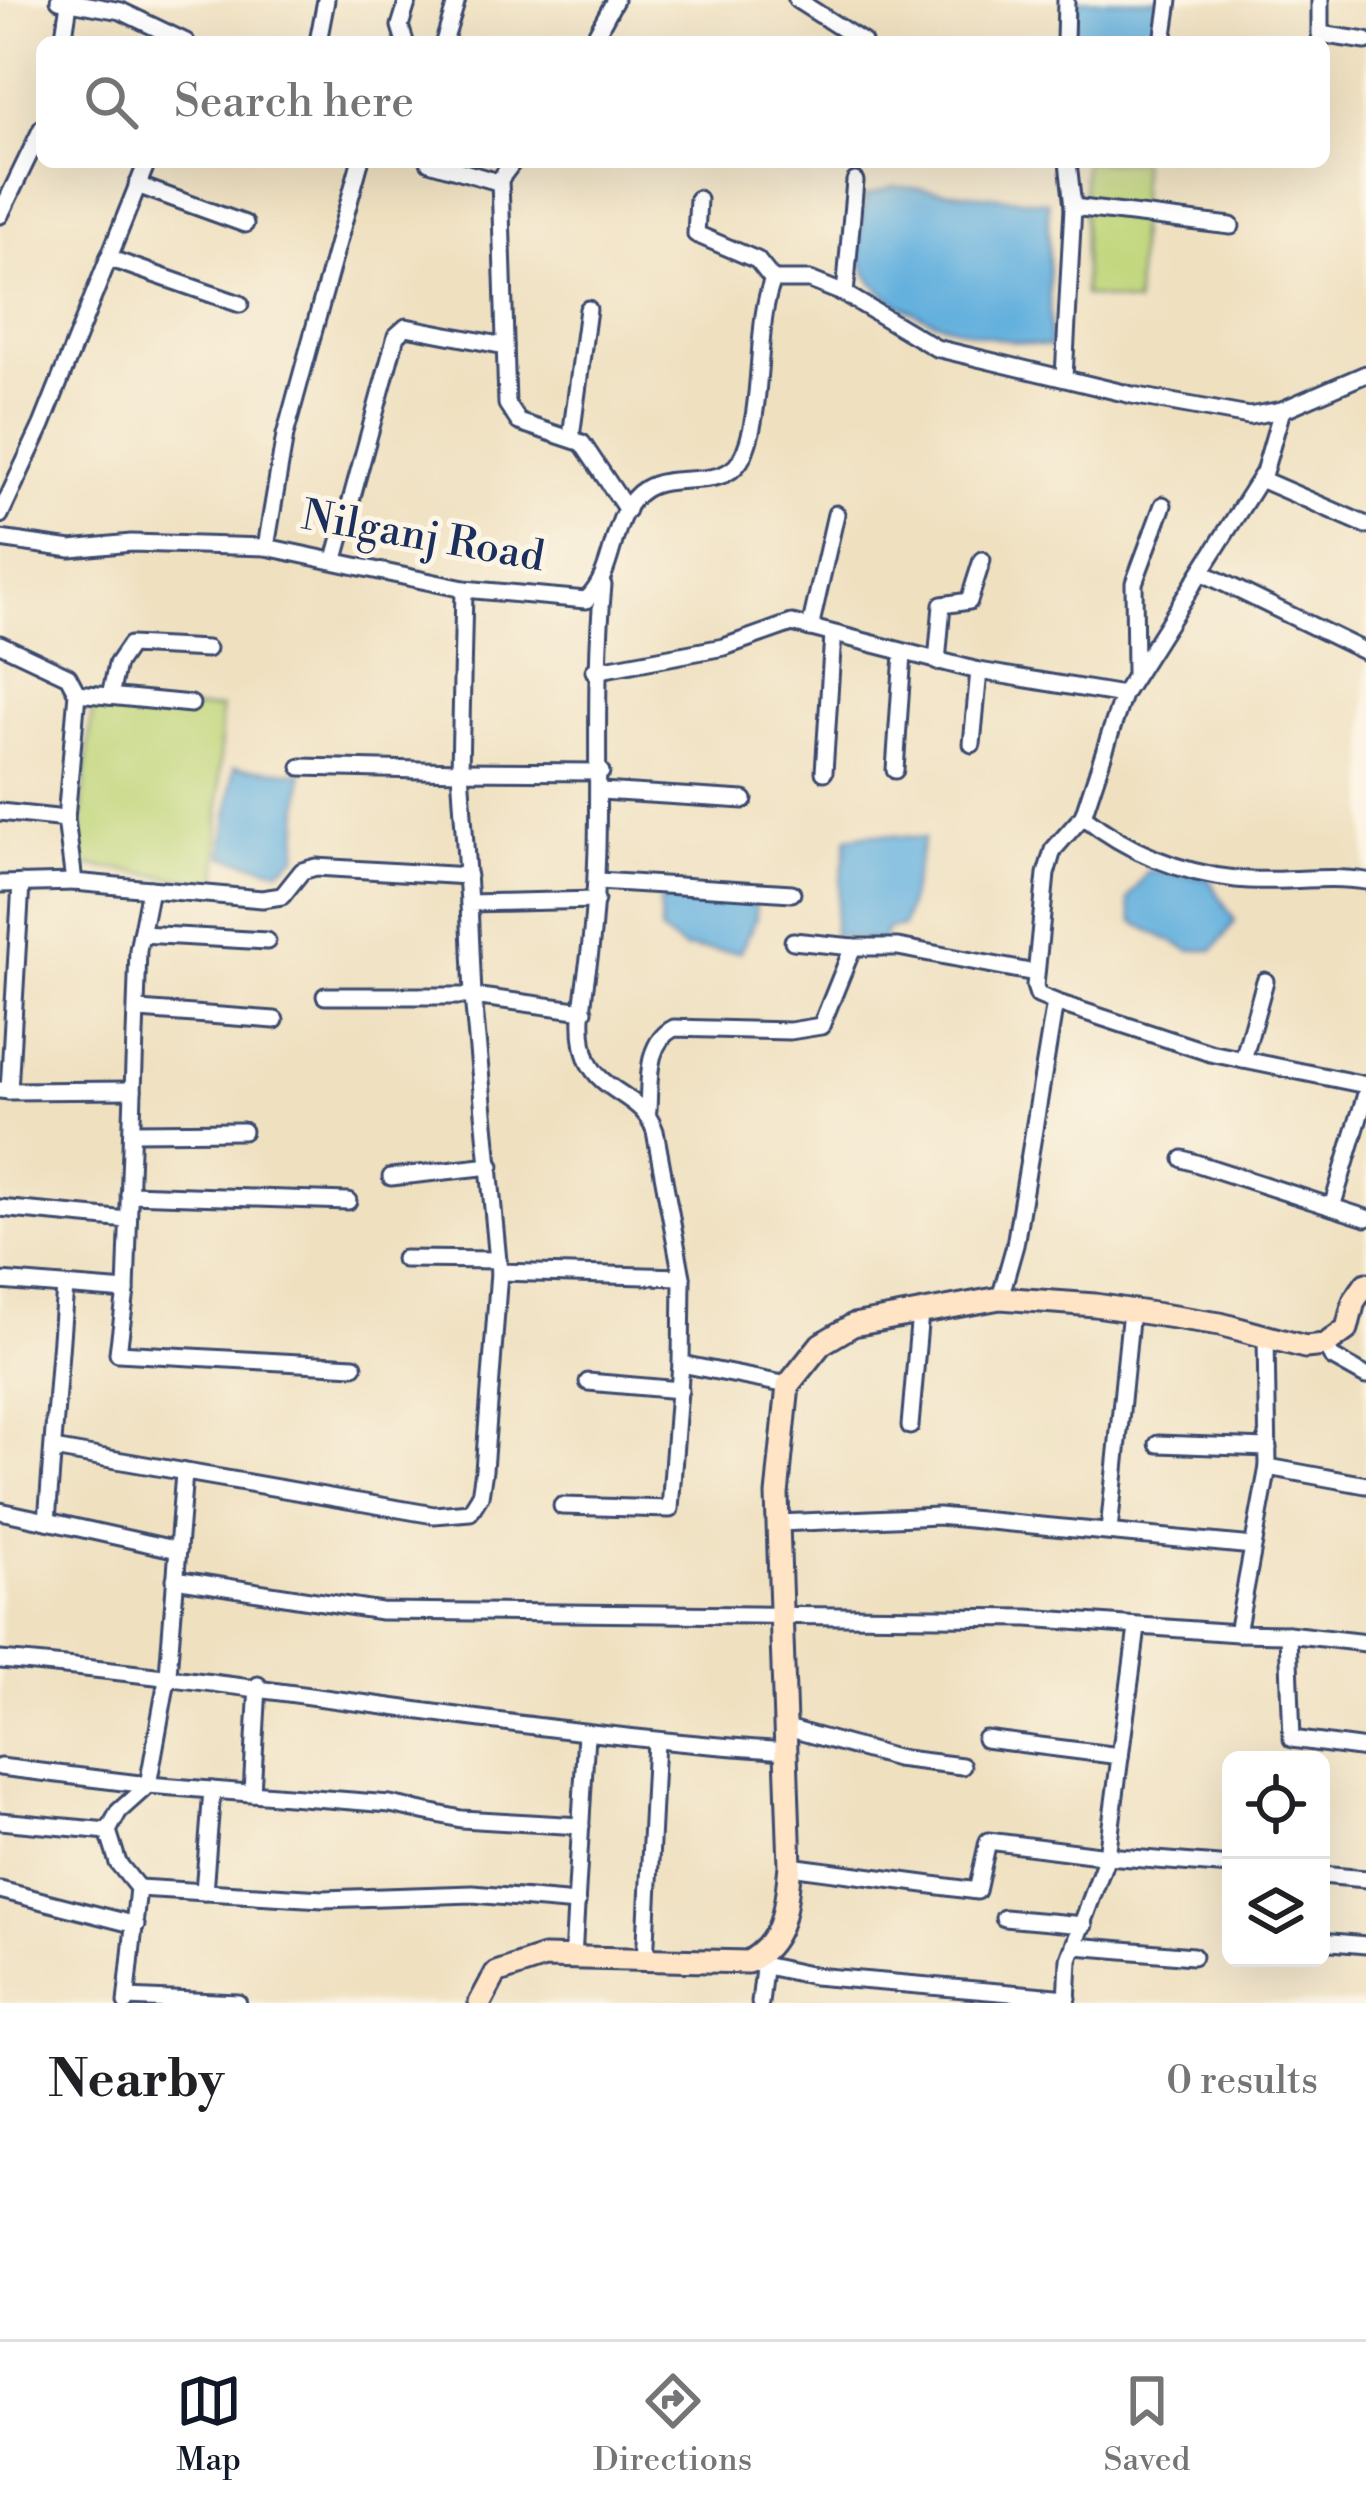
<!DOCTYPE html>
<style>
:root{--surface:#fff;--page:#f2f2f2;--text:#202124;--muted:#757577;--line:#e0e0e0;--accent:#111827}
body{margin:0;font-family:"Libre Bodoni",serif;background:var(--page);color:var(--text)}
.controls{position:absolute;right:36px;bottom:36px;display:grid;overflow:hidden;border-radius:18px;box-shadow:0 12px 48px #0002}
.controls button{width:108px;height:108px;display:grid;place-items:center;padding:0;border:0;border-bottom:3px solid var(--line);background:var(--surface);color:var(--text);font:60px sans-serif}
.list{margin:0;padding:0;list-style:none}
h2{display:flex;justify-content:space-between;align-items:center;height:156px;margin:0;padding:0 48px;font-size:51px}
h2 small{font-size:39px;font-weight:400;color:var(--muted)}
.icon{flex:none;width:66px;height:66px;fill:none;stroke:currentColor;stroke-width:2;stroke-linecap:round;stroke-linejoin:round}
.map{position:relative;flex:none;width:1366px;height:2003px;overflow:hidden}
.search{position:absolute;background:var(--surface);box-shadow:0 12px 48px #0002;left:36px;right:36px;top:36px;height:132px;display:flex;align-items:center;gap:30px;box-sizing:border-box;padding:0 42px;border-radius:18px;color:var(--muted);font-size:45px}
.sheet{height:336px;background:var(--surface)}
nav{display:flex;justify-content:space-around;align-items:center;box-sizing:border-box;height:168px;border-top:3px solid var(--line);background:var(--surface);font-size:33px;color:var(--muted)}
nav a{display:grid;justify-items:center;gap:6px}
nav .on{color:var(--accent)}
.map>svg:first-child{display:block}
.green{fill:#bfd579;stroke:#6d826c;stroke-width:3}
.water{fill:#65b1de;stroke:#40709e;stroke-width:3}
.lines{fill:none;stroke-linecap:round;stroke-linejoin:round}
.street-casing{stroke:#3b4a6d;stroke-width:21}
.secondary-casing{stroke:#3b4a6d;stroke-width:27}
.street{stroke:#fff;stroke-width:15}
.secondary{stroke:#ffe4c6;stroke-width:21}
.labels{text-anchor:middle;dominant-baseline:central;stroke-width:10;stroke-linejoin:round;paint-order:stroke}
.street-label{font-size:42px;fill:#1b2f5e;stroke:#fcf5e5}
</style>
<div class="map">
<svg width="1366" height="2003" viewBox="0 0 1366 2003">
<rect width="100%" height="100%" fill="#fcf5e5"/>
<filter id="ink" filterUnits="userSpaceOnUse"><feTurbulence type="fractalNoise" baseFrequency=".00833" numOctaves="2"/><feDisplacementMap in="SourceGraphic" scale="24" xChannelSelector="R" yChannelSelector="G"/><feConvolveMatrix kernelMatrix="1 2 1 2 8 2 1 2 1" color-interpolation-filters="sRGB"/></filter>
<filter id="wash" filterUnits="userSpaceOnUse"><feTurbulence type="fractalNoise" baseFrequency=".004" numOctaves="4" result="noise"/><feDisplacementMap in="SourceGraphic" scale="48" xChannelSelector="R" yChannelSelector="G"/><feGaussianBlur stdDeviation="2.7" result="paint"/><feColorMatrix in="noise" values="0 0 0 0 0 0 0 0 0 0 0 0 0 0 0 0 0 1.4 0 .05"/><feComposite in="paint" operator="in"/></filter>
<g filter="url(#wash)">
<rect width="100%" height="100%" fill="#efe0c0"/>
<g class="green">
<path d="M1084,162H1141L1136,304L1084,295Z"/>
<path d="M221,708L218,884L77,864L92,710Z"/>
</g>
<g class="water">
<path d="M1075,0H1165L1159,42H1101L1074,36Z"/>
<path d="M895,186L1048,202L1050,346C1000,342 878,319 862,262C857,244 864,215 865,196Z"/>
<path d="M234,767L302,773L297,855L279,870L223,856Z"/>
<path d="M871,834L924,838L903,926L886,929L883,942L833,935L847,838Z"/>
<path d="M1148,871L1208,878L1235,921L1214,950H1189L1133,922L1128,900Z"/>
<path d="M660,900L755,902L756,918L740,952L683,948L661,932Z"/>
</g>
</g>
<g filter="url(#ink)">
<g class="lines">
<g class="street-casing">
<g id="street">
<path d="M59,0L121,11L186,42"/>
<path d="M797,0L863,42"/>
<path d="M1320,0V34L1366,41"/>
<path d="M63,42L69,3"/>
<path d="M318,42L326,0"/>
<path d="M405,42L400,26L408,0"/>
<path d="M444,42L457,0"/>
<path d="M592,42L615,0"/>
<path d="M1065,42L1066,0"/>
<path d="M1163,42L1169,0"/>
<path d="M429,162L498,182L513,162"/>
<path d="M500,179L507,404L519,422L582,443L627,510"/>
<path d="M137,185L245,224"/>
<path d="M698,199L696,234L757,260L773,280"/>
<path d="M1073,207L1231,226"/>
<path d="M0,215L42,128"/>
<path d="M108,258L240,304"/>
<path d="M845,294L855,181"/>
<path d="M1064,377L1073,207L1068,162"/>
<path d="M571,437L588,309"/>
<path d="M1260,479L1366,525"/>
<path d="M0,515L42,425L147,162"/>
<path d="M0,539L71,549L131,543L266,547L464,589L586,600C618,572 608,512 645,489C672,472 722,490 740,461C766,417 754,321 773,280H810L845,294L936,348L1132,395L1249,416L1282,410L1366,374"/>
<path d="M266,547L285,435L360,162"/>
<path d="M335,559L396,336L406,327L505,346"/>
<path d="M1201,572L1366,652"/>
<path d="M603,585C591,707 605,828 590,951C586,984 575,1029 588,1061C603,1094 643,1095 655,1131L682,1277L681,1364L788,1385"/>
<path d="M810,628L836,514"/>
<path d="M0,644L68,676L77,693L66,819L74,882L150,889L138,950L126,1291L0,1281"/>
<path d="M937,662L942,605L969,601L982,560"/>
<path d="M594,671L724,647L792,623L979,671L1123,695L1083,816L1053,850L1046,874L1035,986L1038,995L1055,1002L1015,1245L1000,1298"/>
<path d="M1135,673L1134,583L1163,505"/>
<path d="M77,693L191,704"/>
<path d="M1123,695L1264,472L1282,410"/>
<path d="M110,696L117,664L130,645L207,649"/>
<path d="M972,744L979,671"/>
<path d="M301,767L460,771L464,589"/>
<path d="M895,770L903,654"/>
<path d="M824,772L833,635"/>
<path d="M601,791L744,800"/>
<path d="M0,812L66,819"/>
<path d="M1083,816C1127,851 1180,873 1236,879C1280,884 1322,874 1366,881"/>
<path d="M598,881L792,893"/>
<path d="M0,884L74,882"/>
<path d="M150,889L262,899L282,896L302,871L316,867L468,876"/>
<path d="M596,900L469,903L473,996L499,1272L682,1277"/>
<path d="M469,903L460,771L601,772"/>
<path d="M141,934L267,941"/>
<path d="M793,941L853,947"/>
<path d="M325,996H473L584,1011"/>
<path d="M1055,1002L1210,1053L1366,1085"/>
<path d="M139,1010L275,1020"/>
<path d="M1243,1060L1265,981"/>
<path d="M0,1090L9,1091L21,883"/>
<path d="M9,1091L133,1090"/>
<path d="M648,1110C650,1081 645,1043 674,1028L790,1031L821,1026L853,947H898L1035,973"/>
<path d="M133,1132L243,1131"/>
<path d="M1183,1159L1366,1218"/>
<path d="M391,1177L491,1166"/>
<path d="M129,1194L348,1201"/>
<path d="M1332,1207L1366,1094"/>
<path d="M0,1208L128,1220"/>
<path d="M404,1259L498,1260"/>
<path d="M126,1291L118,1353L354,1366"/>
<path d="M1266,1337L1268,1467"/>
<path d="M1325,1345L1332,1357L1366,1376"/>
<path d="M588,1382L680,1390"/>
<path d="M910,1426L920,1313"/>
<path d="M1158,1444L1268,1448"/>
<path d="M53,1449L434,1515L470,1512L480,1496L484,1470L499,1272"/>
<path d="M1366,1485L1268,1467L1237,1633L1288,1634L1292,1739L1366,1749"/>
<path d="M562,1506L670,1509L681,1364"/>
<path d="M0,1511L47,1521L65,1287"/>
<path d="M47,1521L178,1550"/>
<path d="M779,1523L938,1516L1253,1546"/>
<path d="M1109,1531L1131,1310"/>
<path d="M175,1579L381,1611L1028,1618L1237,1633"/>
<path d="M1137,1628L1107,1856L1231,1866"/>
<path d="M1288,1634L1366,1643"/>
<path d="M0,1660C263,1682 523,1734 787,1751"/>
<path d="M787,1728L896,1758L962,1766"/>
<path d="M985,1739L1120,1756"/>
<path d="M0,1767L148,1785L390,1804L461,1819L581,1826"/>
<path d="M252,1793L258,1685"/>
<path d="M0,1821L108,1831"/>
<path d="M790,1866L977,1891L988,1841L1107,1856L1069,1959L1067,2003"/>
<path d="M1321,1875L1366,1879"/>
<path d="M138,1888L323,1899L473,1894L577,1903"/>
<path d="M0,1890L136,1925"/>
<path d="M204,1892L212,1790"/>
<path d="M1004,1918L1084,1925"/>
<path d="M1321,1941L1366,1945"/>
<path d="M1076,1946L1193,1956"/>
<path d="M573,1958L586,1734"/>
<path d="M645,1962L656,1741"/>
<path d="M748,1962L814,1976L1068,1998"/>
<path d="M127,1998L238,2003"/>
<path d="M126,2003L138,1888L118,1863L108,1831L119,1811L148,1785L168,1674L184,1473"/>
<path d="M760,2003L764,1969"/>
</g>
</g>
<g class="secondary-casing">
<path id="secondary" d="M480,2003L496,1973L544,1957L748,1962C786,1940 785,1907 790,1866L777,1495L788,1385L821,1344L853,1325L1000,1298L1095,1305L1220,1324L1305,1347L1325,1345L1347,1329L1354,1301L1366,1284"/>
</g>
<use href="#street" class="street"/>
<use href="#secondary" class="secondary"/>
</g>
</g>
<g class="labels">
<g class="street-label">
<text transform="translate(423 537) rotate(10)">Nilganj Road</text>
</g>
</g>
</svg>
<div class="controls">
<button><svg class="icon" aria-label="locate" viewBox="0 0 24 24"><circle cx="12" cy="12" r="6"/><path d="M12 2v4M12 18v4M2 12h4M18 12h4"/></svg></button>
<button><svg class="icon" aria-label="layers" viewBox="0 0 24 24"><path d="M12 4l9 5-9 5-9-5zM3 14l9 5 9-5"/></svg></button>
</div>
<div class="search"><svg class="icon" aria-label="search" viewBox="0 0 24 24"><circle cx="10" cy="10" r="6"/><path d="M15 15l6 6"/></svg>Search here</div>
</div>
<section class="sheet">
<h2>Nearby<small>0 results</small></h2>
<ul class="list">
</ul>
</section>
<nav>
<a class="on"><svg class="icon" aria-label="map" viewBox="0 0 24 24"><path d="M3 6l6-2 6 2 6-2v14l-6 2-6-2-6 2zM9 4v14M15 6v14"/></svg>Map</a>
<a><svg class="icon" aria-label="directions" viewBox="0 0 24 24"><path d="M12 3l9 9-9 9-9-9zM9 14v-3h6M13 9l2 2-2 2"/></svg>Directions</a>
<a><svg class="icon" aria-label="saved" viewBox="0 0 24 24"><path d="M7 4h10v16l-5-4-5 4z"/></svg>Saved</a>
</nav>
